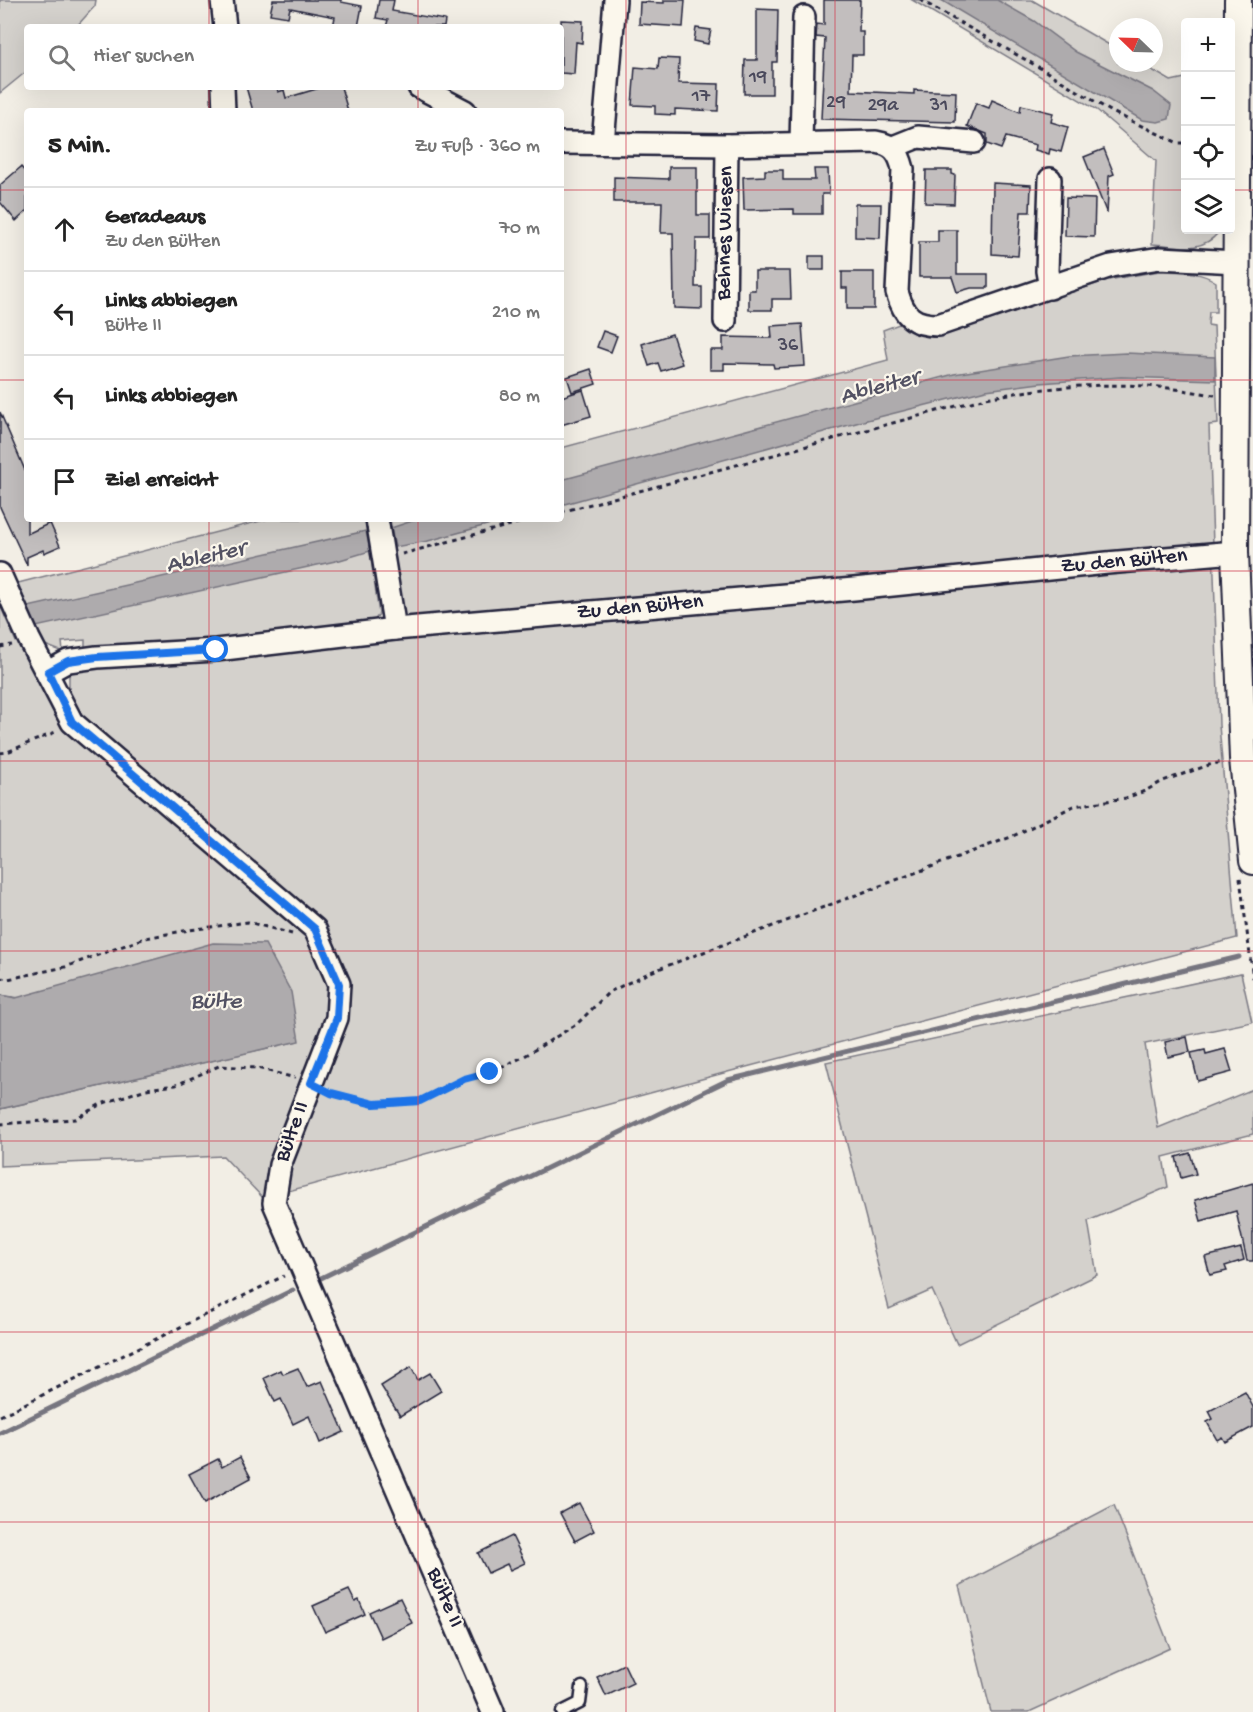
<!DOCTYPE html>
<html lang="de">
<meta charset="utf-8">
<style>
:root{--surface:#fff;--page:#f2f2f2;--text:#222;--muted:#767676;--line:#e0e0e0}
body{margin:0;font-family:"Gochi Hand",sans-serif;background:var(--page);color:var(--text)}
.controls{position:absolute;right:18px;top:18px;display:grid;overflow:hidden;border-radius:6px;box-shadow:0 6px 24px #0002}
.controls button{width:54px;height:54px;display:grid;place-items:center;padding:0;border:0;border-bottom:2px solid var(--line);background:var(--surface);color:var(--text);font:30px sans-serif}
.compass{position:absolute;left:1109px;top:18px;width:54px;height:54px;border-radius:50%;background:var(--surface);box-shadow:0 6px 24px #0002;rotate:293deg}
.stop{position:absolute;width:18px;height:18px;margin:-14px;border:4px solid #1a73e8;border-radius:50%;background:#fff}
.stop.end{background:#1a73e8;border-color:#fff;box-shadow:0 2px 6px #0008}
.list{margin:0;padding:0;list-style:none}
h2{display:flex;justify-content:space-between;align-items:center;height:78px;margin:0;padding:0 24px;font-size:26px}
h2 small{font-size:20px;font-weight:400;color:var(--muted)}
.list li{display:grid;grid-template-columns:39px 1fr auto;gap:18px;align-items:center;box-sizing:border-box;height:84px;padding:0 24px;border-top:2px solid var(--line)}
.list b{display:block;font-size:22px;white-space:nowrap}
.list p{margin:0;font-size:20px;white-space:nowrap;color:var(--muted)}
.list em{font-size:20px;font-style:normal;color:var(--muted)}
.icon{flex:none;width:33px;height:33px;fill:none;stroke:currentColor;stroke-width:2;stroke-linecap:round;stroke-linejoin:round}
.map{position:relative;flex:none;width:1253px;height:1712px;overflow:hidden}
.search{position:absolute;background:var(--surface);box-shadow:0 6px 24px #0002;left:24px;top:24px;width:540px;height:66px;display:flex;align-items:center;gap:15px;box-sizing:border-box;padding:0 21px;border-radius:6px;color:var(--muted);font-size:22px}
.panel{position:absolute;background:var(--surface);box-shadow:0 6px 24px #0002;left:24px;top:108px;width:540px;height:414px;border-radius:6px}
.map>svg:first-child{display:block}
.green{fill:#d4d1cc;stroke:#7b7a84;stroke-width:1.5}
.water{fill:#aeabad;stroke:#76747f;stroke-width:1.5}
.lines{fill:none;stroke-linecap:round;stroke-linejoin:round}
.stream{stroke:#76747f;stroke-width:5}
.building{fill:#c2bebe;stroke:#22223b;stroke-width:1.5}
.service-casing{stroke:#22223b;stroke-width:15}
.minor-casing{stroke:#22223b;stroke-width:26}
.tertiary-casing{stroke:#22223b;stroke-width:30}
.path{stroke:#22223b;stroke-width:3;stroke-dasharray:4.5 4.5;stroke-linecap:butt}
.service{stroke:#fbf7ec;stroke-width:10}
.minor{stroke:#fbf7ec;stroke-width:21}
.tertiary{stroke:#fbf7ec;stroke-width:26}
.route{stroke:#1a73e8;stroke-width:8}
.grid{fill:none;stroke:#d1495b;stroke-width:1.5;stroke-opacity:0.55}
.labels{text-anchor:middle;dominant-baseline:central;stroke-width:4.5;stroke-linejoin:round;paint-order:stroke}
.number-label{font-size:20px;fill:#4a495c}
.street-label{font-size:22px;fill:#22223b;stroke:#fbf7ec}
.water-label{font-size:24px;font-style:italic;fill:#535263;stroke:#fbf7ec}
</style>
<div class="map">
<svg width="1253" height="1712" viewBox="0 0 1253 1712">
<rect width="100%" height="100%" fill="#f2eee5"/>
<filter id="ink" filterUnits="userSpaceOnUse"><feTurbulence type="fractalNoise" baseFrequency=".0167" numOctaves="2"/><feDisplacementMap in="SourceGraphic" scale="12" xChannelSelector="R" yChannelSelector="G"/><feConvolveMatrix kernelMatrix="1 2 1 2 8 2 1 2 1" color-interpolation-filters="sRGB"/></filter>
<g filter="url(#ink)">
<g class="green">
<path d="M0,0H96L95,6L76,27H27V71L0,93Z"/>
<path d="M912,0H1032L1118,50V63H1140L1171,81L1185,78L1186,230H1218V233C1200,254 1177,245 1152,244L1156,161L1097,110Z"/>
<path d="M1159,271C1178,272 1199,270 1216,282V312H1209L1208,325L1214,326L1218,424L1209,425L1219,725L1237,938L720,1074L263,1198L223,1156L0,1166V1109L298,1041L0,995V605L16,642L21,641L69,693V676L72,670L404,619L390,519H561V448L888,360L883,330L899,324C924,339 926,338 953,332L1108,280Z"/>
<path d="M268,519H365L379,614L374,621L366,627L85,650V640L62,642L63,652L45,645L41,641L18,583Z"/>
<path d="M1241,973L1252,1022L1145,1044L1158,1128L1253,1089V1134L1163,1157L1168,1187L1088,1221L1097,1275L957,1344L932,1290L889,1309L826,1062Z"/>
<path d="M1114,1505L1170,1648L1029,1712H991L959,1586Z"/>
</g>
<g class="water">
<path d="M941,0H997L1034,21L1076,52L1153,91L1171,105L1169,119L1158,122L1142,120Z"/>
<path d="M1126,353L1215,357V380L1121,377L1040,383L986,390L867,420L561,505V480L954,374L1069,356Z"/>
<path d="M418,519H509L428,541L395,547L391,528Z"/>
<path d="M366,531L370,551L340,560L36,627L28,607Z"/>
<path d="M213,943L265,944L291,992L299,1041L0,1109V995L16,998Z"/>
</g>
<g class="lines">
<g class="stream">
<path d="M321,1278L728,1080L1239,957"/>
<path d="M0,1433L293,1290"/>
</g>
</g>
<g class="building">
<path d="M273,0H341V2L362,6L358,27H333L335,17L290,8L288,17L270,14Z"/>
<path d="M379,0H394L392,11L445,20L444,27H386L388,20L376,18Z"/>
<path d="M664,0H685L683,27L639,24L640,2L664,3Z"/>
<path d="M824,0H860L859,32H863V55H852L851,91L914,94V90L956,92L955,122L821,119L825,38L816,37L817,24L824,25Z"/>
<path d="M757,9L778,10L777,62H772V94H744L745,60H757Z"/>
<path d="M561,20L583,21L582,43L576,42L574,74L561,73Z"/>
<path d="M696,28L711,30L708,44L694,41Z"/>
<path d="M659,58L679,59L678,83L719,84L718,111L675,109V115L655,114V106L632,105L635,67L658,69Z"/>
<path d="M246,87H277L278,92L284,90L286,98L323,87H341L348,111H253Z"/>
<path d="M992,100L1020,112L1021,105L1053,113L1051,122L1068,127L1061,152L1050,149L1049,154L1035,150L1036,145L1006,137L1001,149L987,144V134L967,126L976,103L989,108Z"/>
<path d="M1104,149L1114,174L1109,176L1107,214L1084,157Z"/>
<path d="M21,167L27,174V211L16,221L0,202V185Z"/>
<path d="M669,167H697V215H710V239H696L695,287H702V309L674,308L673,233H661L662,202H614V177L669,179Z"/>
<path d="M814,169H828L829,194H822V214H794V209L744,210L743,177L765,176V170H783V180H815Z"/>
<path d="M926,170H952V174L955,175L954,204L925,203Z"/>
<path d="M993,183L1031,185L1030,212H1021L1018,256L992,254Z"/>
<path d="M1066,198L1095,199L1094,237L1065,236Z"/>
<path d="M855,204H881L880,238L855,237Z"/>
<path d="M938,230H957V274H988V288H971L957,292L952,277H919V242H938Z"/>
<rect x="809" y="256" width="15" height="14"/>
<path d="M755,271H790L791,299H772V310H749V290H755Z"/>
<path d="M842,272H874V309H847V288H842Z"/>
<path d="M802,324L805,366L774,368L773,364L724,363V370H710V350H723V337L772,338L771,326Z"/>
<path d="M603,331L617,336L611,352L597,347Z"/>
<path d="M672,334L682,364L661,371L658,363L649,366L642,344Z"/>
<path d="M591,369L596,384L572,392L567,377Z"/>
<path d="M583,390L591,416L561,425V397Z"/>
<path d="M0,412L27,475V534L50,523L60,546L44,553L43,550L27,557V565L0,507Z"/>
<path d="M1187,1037L1190,1052L1168,1057L1165,1042Z"/>
<path d="M1225,1049L1232,1072L1198,1081L1191,1053L1205,1050L1206,1054Z"/>
<path d="M1190,1153L1196,1174L1181,1178L1176,1157Z"/>
<path d="M1253,1183V1261H1247L1236,1211L1201,1221L1195,1200Z"/>
<path d="M1241,1248L1244,1260L1225,1266L1227,1271L1210,1275L1205,1257Z"/>
<path d="M411,1367L418,1380L430,1373L441,1391L400,1416L381,1386Z"/>
<path d="M298,1368L307,1387L322,1381L344,1432L320,1443L309,1416L293,1424L281,1399L275,1402L264,1378L281,1370L283,1374Z"/>
<path d="M1245,1392L1253,1407V1427L1225,1442L1222,1437L1217,1440L1207,1422L1213,1419L1209,1411Z"/>
<path d="M240,1457L251,1478L205,1503L189,1474L218,1459L222,1467Z"/>
<path d="M579,1503L594,1531L575,1541L560,1513Z"/>
<path d="M512,1536L525,1563L510,1570L507,1564L488,1573L478,1553Z"/>
<path d="M349,1590L355,1602L359,1600L365,1614L325,1632L313,1606Z"/>
<path d="M400,1598L412,1623L381,1638L369,1612Z"/>
<path d="M624,1664L633,1683L606,1696L597,1677Z"/>
</g>
<g class="lines">
<g class="service-casing">
<path id="service" d="M562,1712L580,1703L582,1687"/>
</g>
<g class="minor-casing">
<g id="minor">
<path d="M222,0L225,27"/>
<path d="M223,87L224,111"/>
<path d="M419,87L465,111"/>
<path d="M561,143L727,145L876,142C893,145 899,152 903,169L897,292C904,316 913,325 938,325L1111,266L1160,258L1237,262"/>
<path d="M603,143L615,0"/>
<path d="M801,143L804,17"/>
<path d="M893,147L918,137L974,142"/>
<path d="M1050,179L1047,271L1050,288"/>
<path d="M725,321L727,145"/>
<path d="M377,519L395,629"/>
<path d="M0,574L29,639L72,722L315,929L339,984L337,1018L280,1165L274,1203L493,1712"/>
<path d="M48,672L68,661L97,657L216,650L395,629L854,589L1107,563L1235,552"/>
</g>
</g>
<g class="tertiary-casing">
<path id="tertiary" d="M1238,0L1235,552L1243,759L1253,861"/>
</g>
<g class="path">
<path d="M920,0L1042,69L1112,112L1178,143H1186"/>
<path d="M561,512L986,398C1039,388 1092,383 1146,386C1169,387 1192,392 1215,395"/>
<path d="M402,554L533,519"/>
<path d="M0,647L12,645"/>
<path d="M0,753L7,752L58,731"/>
<path d="M1240,878L1253,978"/>
<path d="M0,978L8,979L65,967L145,938L189,930L248,922L292,934"/>
<path d="M329,1092L374,1104L420,1100L464,1079L490,1072L523,1057L577,1024L609,992L653,971L1011,837L1074,806L1126,798L1145,791L1163,781L1209,765L1223,762"/>
<path d="M0,1124L75,1119L101,1104L146,1089L176,1085L219,1066L257,1068L295,1078"/>
<path d="M0,1416L284,1276"/>
</g>
<use href="#service" class="service"/>
<use href="#minor" class="minor"/>
<use href="#tertiary" class="tertiary"/>
</g>
</g>
<g class="lines" filter="url(#ink)">
<path class="route" d="M216,650L97,657L68,661L48,672L72,722L315,929L339,984L337,1018L311,1083L331,1093L374,1104L391,1103L420,1101L464,1079L490,1072"/>
</g>
<path class="grid" d="M209,0V27M418,0V27M626,0V1712M835,0V1712M1044,0V1712M209,87V111M418,87V111M0,190H27M561,190H1186M1230,190H1253M0,380H27M561,380H1253M209,519V1712M418,519V1712M0,571H1253M0,761H1253M0,951H1253M0,1141H1253M0,1332H1253M0,1522H1253"/>
<g class="labels">
<g class="number-label">
<text x="758" y="78">19</text>
<text x="701" y="97">17</text>
<text x="836" y="103">29</text>
<text x="883" y="106">29a</text>
<text x="939" y="106">31</text>
<text x="788" y="346">36</text>
</g>
<g class="street-label">
<text transform="translate(726 233) rotate(-89)">Behnes Wiesen</text>
<text transform="translate(1124 562) rotate(-5)">Zu den Bülten</text>
<text transform="translate(640 608) rotate(-5)">Zu den Bülten</text>
<text transform="translate(293 1132) rotate(-70)">Bülte II</text>
<text transform="translate(444 1598) rotate(67)">Bülte II</text>
</g>
<g class="water-label">
<text transform="translate(880 388) rotate(-15)">Ableiter</text>
<text transform="translate(206 558) rotate(-13)">Ableiter</text>
<text x="216" y="1002">Bülte</text>
</g>
</g>
</svg>
<div class="controls">
<button>+</button>
<button>−</button>
<button><svg class="icon" aria-label="locate" viewBox="0 0 24 24"><circle cx="12" cy="12" r="6"/><path d="M12 2v4M12 18v4M2 12h4M18 12h4"/></svg></button>
<button><svg class="icon" aria-label="layers" viewBox="0 0 24 24"><path d="M12 4l9 5-9 5-9-5zM3 14l9 5 9-5"/></svg></button>
</div>
<svg class="compass" viewBox="-18 -18 36 36"><path d="M0-13l5 13h-10z" fill="#e53935"/><path d="M0 13l5-13h-10z" fill="#767676"/></svg>
<div class="stop" style="left:216px;top:650px"></div>
<div class="stop end" style="left:490px;top:1072px"></div>
<div class="search"><svg class="icon" aria-label="search" viewBox="0 0 24 24"><circle cx="10" cy="10" r="6"/><path d="M15 15l6 6"/></svg>Hier suchen</div>
<section class="panel">
<h2>5 Min.<small>Zu Fuß · 360 m</small></h2>
<ul class="list">
<li><svg class="icon" aria-label="ahead" viewBox="0 0 24 24"><path d="M12 20V5M6 11l6-6 6 6"/></svg><div><b>Geradeaus</b><p>Zu den Bülten</p></div><em>70 m</em></li>
<li><svg class="icon" aria-label="left" viewBox="0 0 24 24"><path d="M17 20v-9H6M10 6l-5 5 5 5"/></svg><div><b>Links abbiegen</b><p>Bülte II</p></div><em>210 m</em></li>
<li><svg class="icon" aria-label="left" viewBox="0 0 24 24"><path d="M17 20v-9H6M10 6l-5 5 5 5"/></svg><div><b>Links abbiegen</b></div><em>80 m</em></li>
<li><svg class="icon" aria-label="arrive" viewBox="0 0 24 24"><path d="M6 21V4h12l-3 4 3 4H6"/></svg><div><b>Ziel erreicht</b></div></li>
</ul>
</section>
</div>
